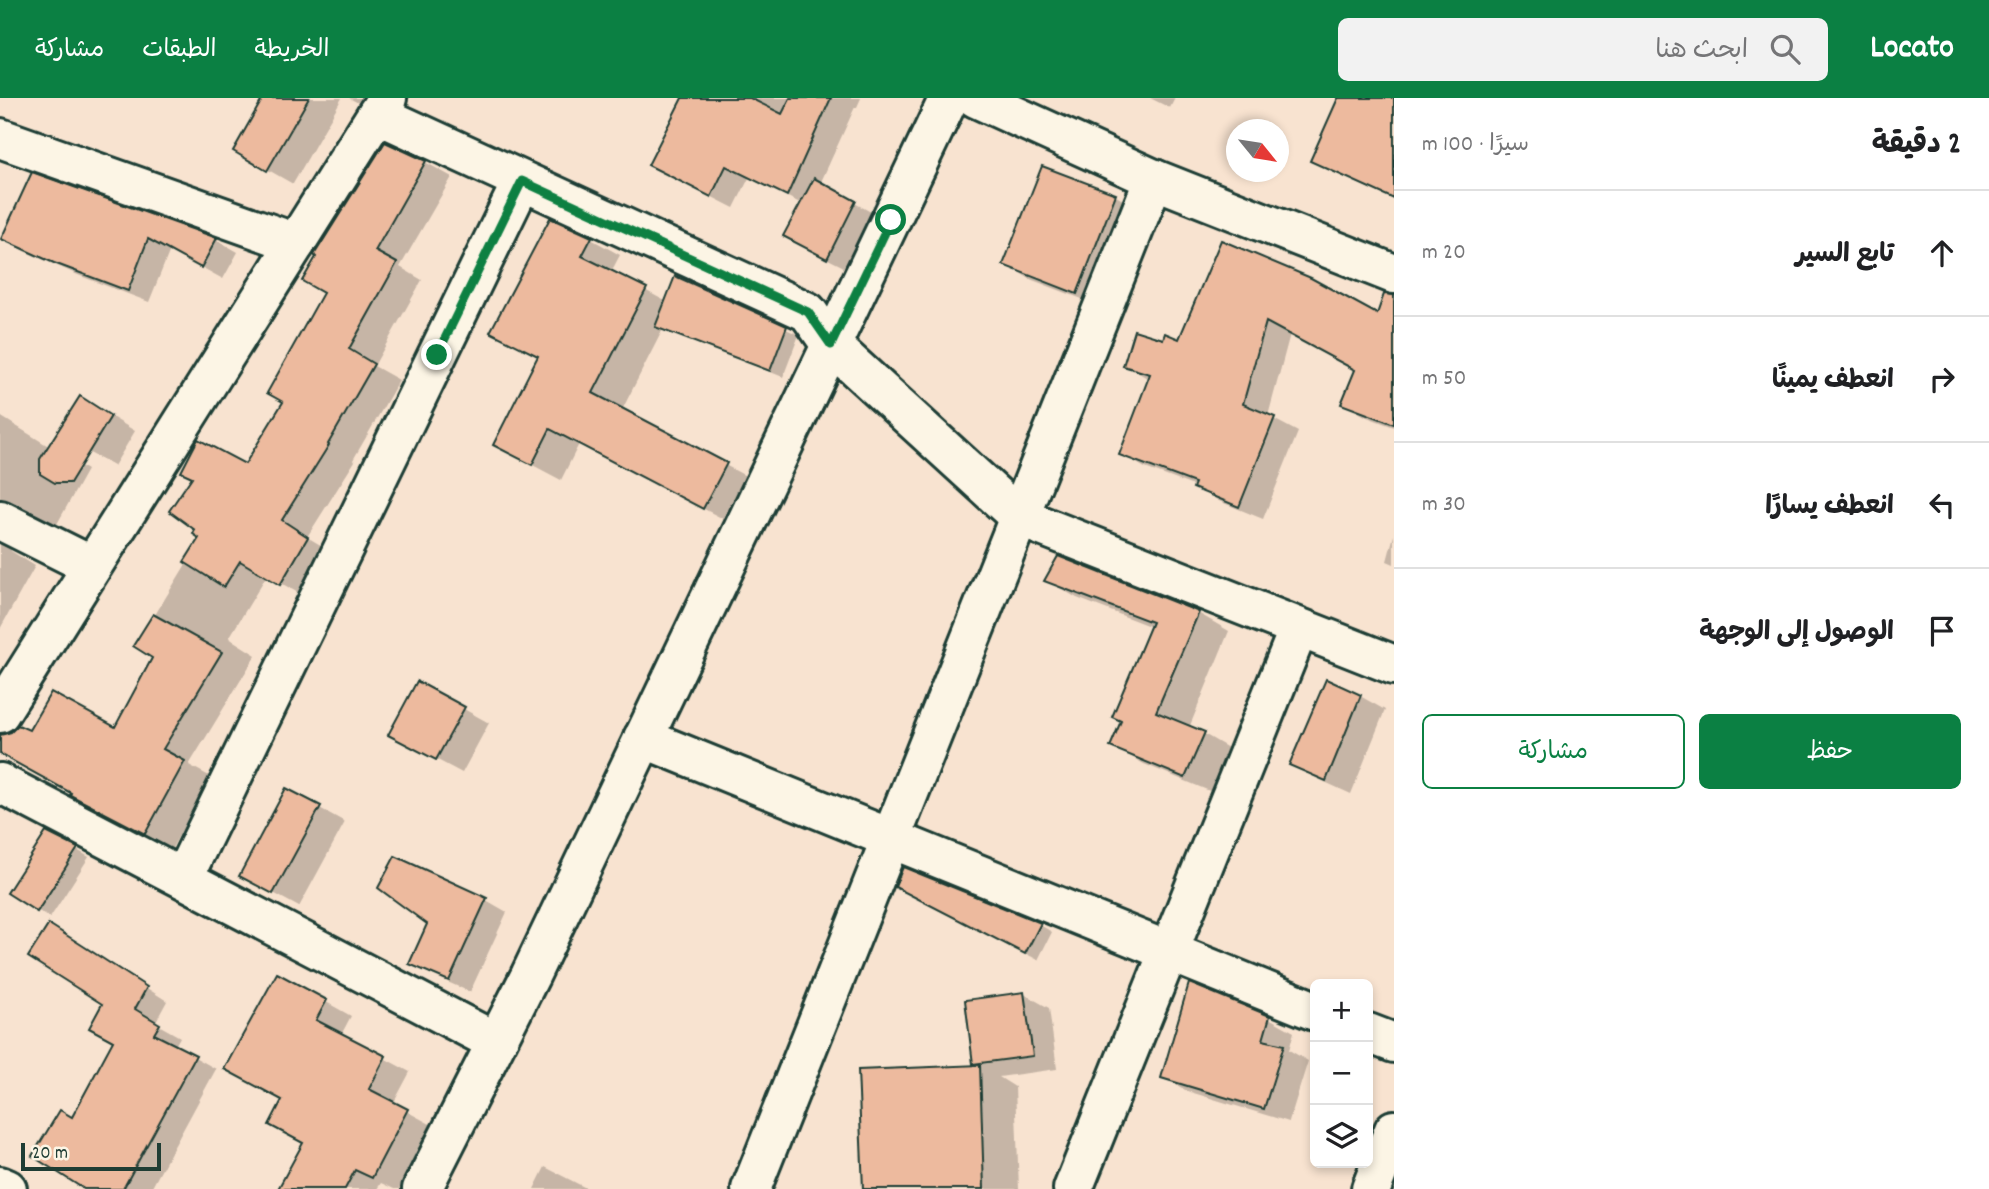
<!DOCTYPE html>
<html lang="ar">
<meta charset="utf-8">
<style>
:root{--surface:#fff;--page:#f2f2f2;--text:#202124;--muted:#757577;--line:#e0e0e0;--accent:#0b8043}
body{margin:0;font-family:Dekko,"Playpen Sans Arabic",sans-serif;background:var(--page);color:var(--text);direction:rtl}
.controls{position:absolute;right:21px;bottom:21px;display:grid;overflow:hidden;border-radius:10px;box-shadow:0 4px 10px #0003}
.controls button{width:63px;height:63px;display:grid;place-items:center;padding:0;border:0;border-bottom:2px solid var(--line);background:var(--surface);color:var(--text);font:35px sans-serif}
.compass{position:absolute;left:1226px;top:21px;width:63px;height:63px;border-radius:50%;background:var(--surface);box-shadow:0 4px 10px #0003;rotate:120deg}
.scale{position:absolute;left:21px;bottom:18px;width:140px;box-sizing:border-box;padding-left:7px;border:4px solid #1f3d34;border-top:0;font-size:19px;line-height:24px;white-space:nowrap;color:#1f3d34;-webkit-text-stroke:5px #fcf5e5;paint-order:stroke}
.stop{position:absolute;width:21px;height:21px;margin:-16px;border:5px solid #0b8043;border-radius:50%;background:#fff}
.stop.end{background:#0b8043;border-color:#fff;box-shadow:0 2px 7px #0008}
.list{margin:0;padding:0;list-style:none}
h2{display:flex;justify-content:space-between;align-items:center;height:91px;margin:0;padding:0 28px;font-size:30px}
h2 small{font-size:23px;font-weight:400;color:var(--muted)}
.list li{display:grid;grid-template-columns:46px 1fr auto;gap:21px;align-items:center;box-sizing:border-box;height:126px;padding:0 28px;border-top:2px solid var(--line)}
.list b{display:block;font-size:26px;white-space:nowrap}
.list em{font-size:23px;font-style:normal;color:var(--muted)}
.actions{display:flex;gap:14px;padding:21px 28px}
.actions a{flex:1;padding:16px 0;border:2px solid var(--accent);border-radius:10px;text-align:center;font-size:24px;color:var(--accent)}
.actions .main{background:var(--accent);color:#fff}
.icon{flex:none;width:38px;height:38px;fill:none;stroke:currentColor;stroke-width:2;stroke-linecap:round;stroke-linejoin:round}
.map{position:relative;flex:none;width:1394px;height:1091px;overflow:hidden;direction:ltr}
header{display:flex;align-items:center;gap:42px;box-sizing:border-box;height:98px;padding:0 35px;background:var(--accent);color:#fff}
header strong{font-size:33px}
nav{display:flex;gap:38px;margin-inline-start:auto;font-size:24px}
.search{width:490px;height:63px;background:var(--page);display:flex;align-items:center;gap:18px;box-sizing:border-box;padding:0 24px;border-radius:10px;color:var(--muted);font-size:26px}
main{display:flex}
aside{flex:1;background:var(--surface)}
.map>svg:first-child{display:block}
.shadow{fill:#0003}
.building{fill:#edba9e;stroke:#1f3d34;stroke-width:2}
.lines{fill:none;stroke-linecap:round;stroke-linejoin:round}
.street-casing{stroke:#1f3d34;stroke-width:44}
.street{stroke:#fcf5e5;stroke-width:38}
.route{stroke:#0b8043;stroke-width:9}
</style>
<header>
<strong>Locato</strong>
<div class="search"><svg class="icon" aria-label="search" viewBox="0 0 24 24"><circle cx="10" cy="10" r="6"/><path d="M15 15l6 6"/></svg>ابحث هنا</div>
<nav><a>الخريطة</a><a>الطبقات</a><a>مشاركة</a></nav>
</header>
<main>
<aside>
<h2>2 دقيقة<small>سيرًا · 100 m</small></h2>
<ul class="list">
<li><svg class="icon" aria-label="ahead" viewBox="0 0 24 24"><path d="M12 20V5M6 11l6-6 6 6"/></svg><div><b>تابع السير</b></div><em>20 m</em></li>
<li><svg class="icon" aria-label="right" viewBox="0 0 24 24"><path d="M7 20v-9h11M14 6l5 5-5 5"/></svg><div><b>انعطف يمينًا</b></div><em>50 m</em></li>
<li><svg class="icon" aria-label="left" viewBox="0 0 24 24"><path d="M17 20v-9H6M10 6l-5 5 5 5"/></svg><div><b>انعطف يسارًا</b></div><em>30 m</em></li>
<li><svg class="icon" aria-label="arrive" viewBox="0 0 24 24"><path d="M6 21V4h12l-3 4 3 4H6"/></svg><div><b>الوصول إلى الوجهة</b></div></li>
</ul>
<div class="actions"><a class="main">حفظ</a><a>مشاركة</a></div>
</aside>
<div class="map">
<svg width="1394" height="1091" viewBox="0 0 1394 1091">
<rect width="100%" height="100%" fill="#f8e3d0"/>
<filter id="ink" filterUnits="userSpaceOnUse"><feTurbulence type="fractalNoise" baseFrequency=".0143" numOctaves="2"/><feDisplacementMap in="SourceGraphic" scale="14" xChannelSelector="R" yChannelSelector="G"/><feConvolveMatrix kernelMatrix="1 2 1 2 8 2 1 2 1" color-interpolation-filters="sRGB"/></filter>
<g filter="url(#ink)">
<g class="shadow">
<path d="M265,0H342L293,86L235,53Z"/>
<path d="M349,0H372L366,9Z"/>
<path d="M684,0H861L857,9H855L820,86L880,119L852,173L810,152L802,106L749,80L734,110L673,79Z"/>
<path d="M1150,0H1175L1170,10Z"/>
<path d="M1340,0H1394V102L1335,75L1313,62Z"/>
<path d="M386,46L425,64L452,79L400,169L422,182L374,268L399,282L353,362L355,363L307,439L334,455L307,500L267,477L229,540L256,557L189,667L211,679L172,750L98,711L73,695L0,654V622L6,637L116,632L154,559L136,548L285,304L325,194Z"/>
<path d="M1043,70L1116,98L1140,112L1103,209L1030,181L1005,166Z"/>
<path d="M33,77L217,142L238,154L223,181L170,152L149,204L78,177L24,153L3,141Z"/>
<path d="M551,122L591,141L620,157L611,174L667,204L676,181L799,237L783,279L663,231L622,312L755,383L733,426L579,346L561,382L495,347L540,259L492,233Z"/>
<path d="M1222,144L1378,218L1381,209L1394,214V329L1367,319L1344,306L1357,272L1290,236L1268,318L1298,334L1263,421L1219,403L1196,389L1145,370L1121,356L1149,281L1125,267L1164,243H1180Z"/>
<path d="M105,315L135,333L114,368L82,351Z"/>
<path d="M0,318L87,372L57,426L41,418L29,416L7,440L11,453L35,468L0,531Z"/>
<path d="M1394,437V466L1387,463Z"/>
<path d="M1046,482L1198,515L1229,533L1189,630L1204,636L1235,654L1217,696L1144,666L1112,648L1123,624L1152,529L1077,500Z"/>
<path d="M417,585L489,625L462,675L415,650Z"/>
<path d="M1360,598L1385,612L1351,696L1316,680L1292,666Z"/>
<path d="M287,692L345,724L299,809L266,791Z"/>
<path d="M77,752L89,759L50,820L9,795Z"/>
<path d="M904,772L1040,827L1052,834L1038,862L910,795Z"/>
<path d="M486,802L507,814L470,894L432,877L411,865Z"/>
<path d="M70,841L167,903L155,925L180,939L175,948L216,971L151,1091H88L72,1021L115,943L104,906Z"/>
<path d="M278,877L351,918L341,937L410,974L393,1006L432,1027L399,1091H394L381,1085L377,1091H280L305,1046L284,1002Z"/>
<path d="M1024,896L1049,910L1057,971L999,979L1015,989L1019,1091H864L860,974L981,968L975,965Z"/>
<path d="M1269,920L1294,934L1289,952L1308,963L1289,1024L1187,993L1163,979Z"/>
<path d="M545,1069L588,1091H534Z"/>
</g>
<g class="building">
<path d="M263,0H309L267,73L233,53Z"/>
<path d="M682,0H750L782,16L790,0H831L787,98L726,68L711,99L648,67Z"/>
<path d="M1338,0H1394V101L1310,63Z"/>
<path d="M385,44L426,63L375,153L397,165L349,251L374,266L328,346L329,347L282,422L308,439L280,487L240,463L224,489L184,464L199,440L193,436L195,432L169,413L192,379L181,374L198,341L245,366L283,304L267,295L323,195L302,183L316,159L314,157Z"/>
<path d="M1042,68L1116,96L1077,196L1003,167Z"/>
<path d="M32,74L217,140L201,170L148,141L128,193L54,165L1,141Z"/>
<path d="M814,80L856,103L827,161L783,138Z"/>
<path d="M550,120L592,139L582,158L647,190L593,295L727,365L703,411L550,331L532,367L493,347L538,258L490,234Z"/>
<path d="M1221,142L1311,180L1377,216L1384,196L1394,197V326L1341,306L1355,272L1266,224L1243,306L1275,319L1239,409L1193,390L1195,385L1119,357L1150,276L1123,268L1134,232L1163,241L1165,235L1179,241Z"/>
<path d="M675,178L787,228L770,273L655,229Z"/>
<path d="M80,298L111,318L70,385H55L40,376V361Z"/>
<path d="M1058,458L1199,514L1156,614L1205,634L1185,680L1110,649L1121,623L1112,619L1152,524L1044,483Z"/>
<path d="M153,516L222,554L163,651L185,663L145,736L70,697L71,695L0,656V637L11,634L18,627L29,632L51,594L115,629L152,560L133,548Z"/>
<path d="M1326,581L1361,597L1326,683L1289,667Z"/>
<path d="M417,583L465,609L436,662L388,637Z"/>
<path d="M286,690L321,708L273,796L239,778Z"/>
<path d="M46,734L78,750L37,814L7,795Z"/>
<path d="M395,758L487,800L449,883L409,866L427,826L378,790Z"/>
<path d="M903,769L1041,825L1025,856L895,789Z"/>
<path d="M49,826L147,889L135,911L160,926L154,936L196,957L123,1091H84L32,1058L60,1012L72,1019L113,943L89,930L102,906L28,859Z"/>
<path d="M277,875L327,902L316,922L386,958L369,991L408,1011L372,1080L355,1072L345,1091H278L303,1045L269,1027L282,1002L224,971Z"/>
<path d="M1189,885L1270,918L1263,942L1284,947L1264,1011L1161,980Z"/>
<path d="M1024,894L1033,958L973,966L965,902Z"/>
<path d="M980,967L984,1091H863L858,972Z"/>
</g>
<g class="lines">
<g class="street-casing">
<g id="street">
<path d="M976,0L1154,81L1394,176"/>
<path d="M377,16L808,214L831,247L1019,419L1394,567"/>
<path d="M0,40L296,145"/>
<path d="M0,422L92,468"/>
<path d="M0,615L387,0"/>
<path d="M643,640L1315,913"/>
<path d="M0,685L496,944"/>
<path d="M183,780L522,83"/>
<path d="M1368,935L1394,945"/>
<path d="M0,1088L7,1091"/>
<path d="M422,1091L530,878L949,0"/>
<path d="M751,1091L1154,81"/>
<path d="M1073,1091L1299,530"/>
<path d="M1371,1091L1394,1032"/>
</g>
</g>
<use href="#street" class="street"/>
</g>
</g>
<g class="lines" filter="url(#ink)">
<path class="route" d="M437,257L522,83L808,214L831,247L891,122"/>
</g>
</svg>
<div class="controls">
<button>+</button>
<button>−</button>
<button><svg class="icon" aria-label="layers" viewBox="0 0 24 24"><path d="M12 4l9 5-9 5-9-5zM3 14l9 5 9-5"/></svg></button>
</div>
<svg class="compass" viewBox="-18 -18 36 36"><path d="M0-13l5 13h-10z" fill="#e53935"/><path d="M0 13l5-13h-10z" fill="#757577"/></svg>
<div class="scale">20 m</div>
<div class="stop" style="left:891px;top:122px"></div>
<div class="stop end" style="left:437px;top:257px"></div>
</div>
</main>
